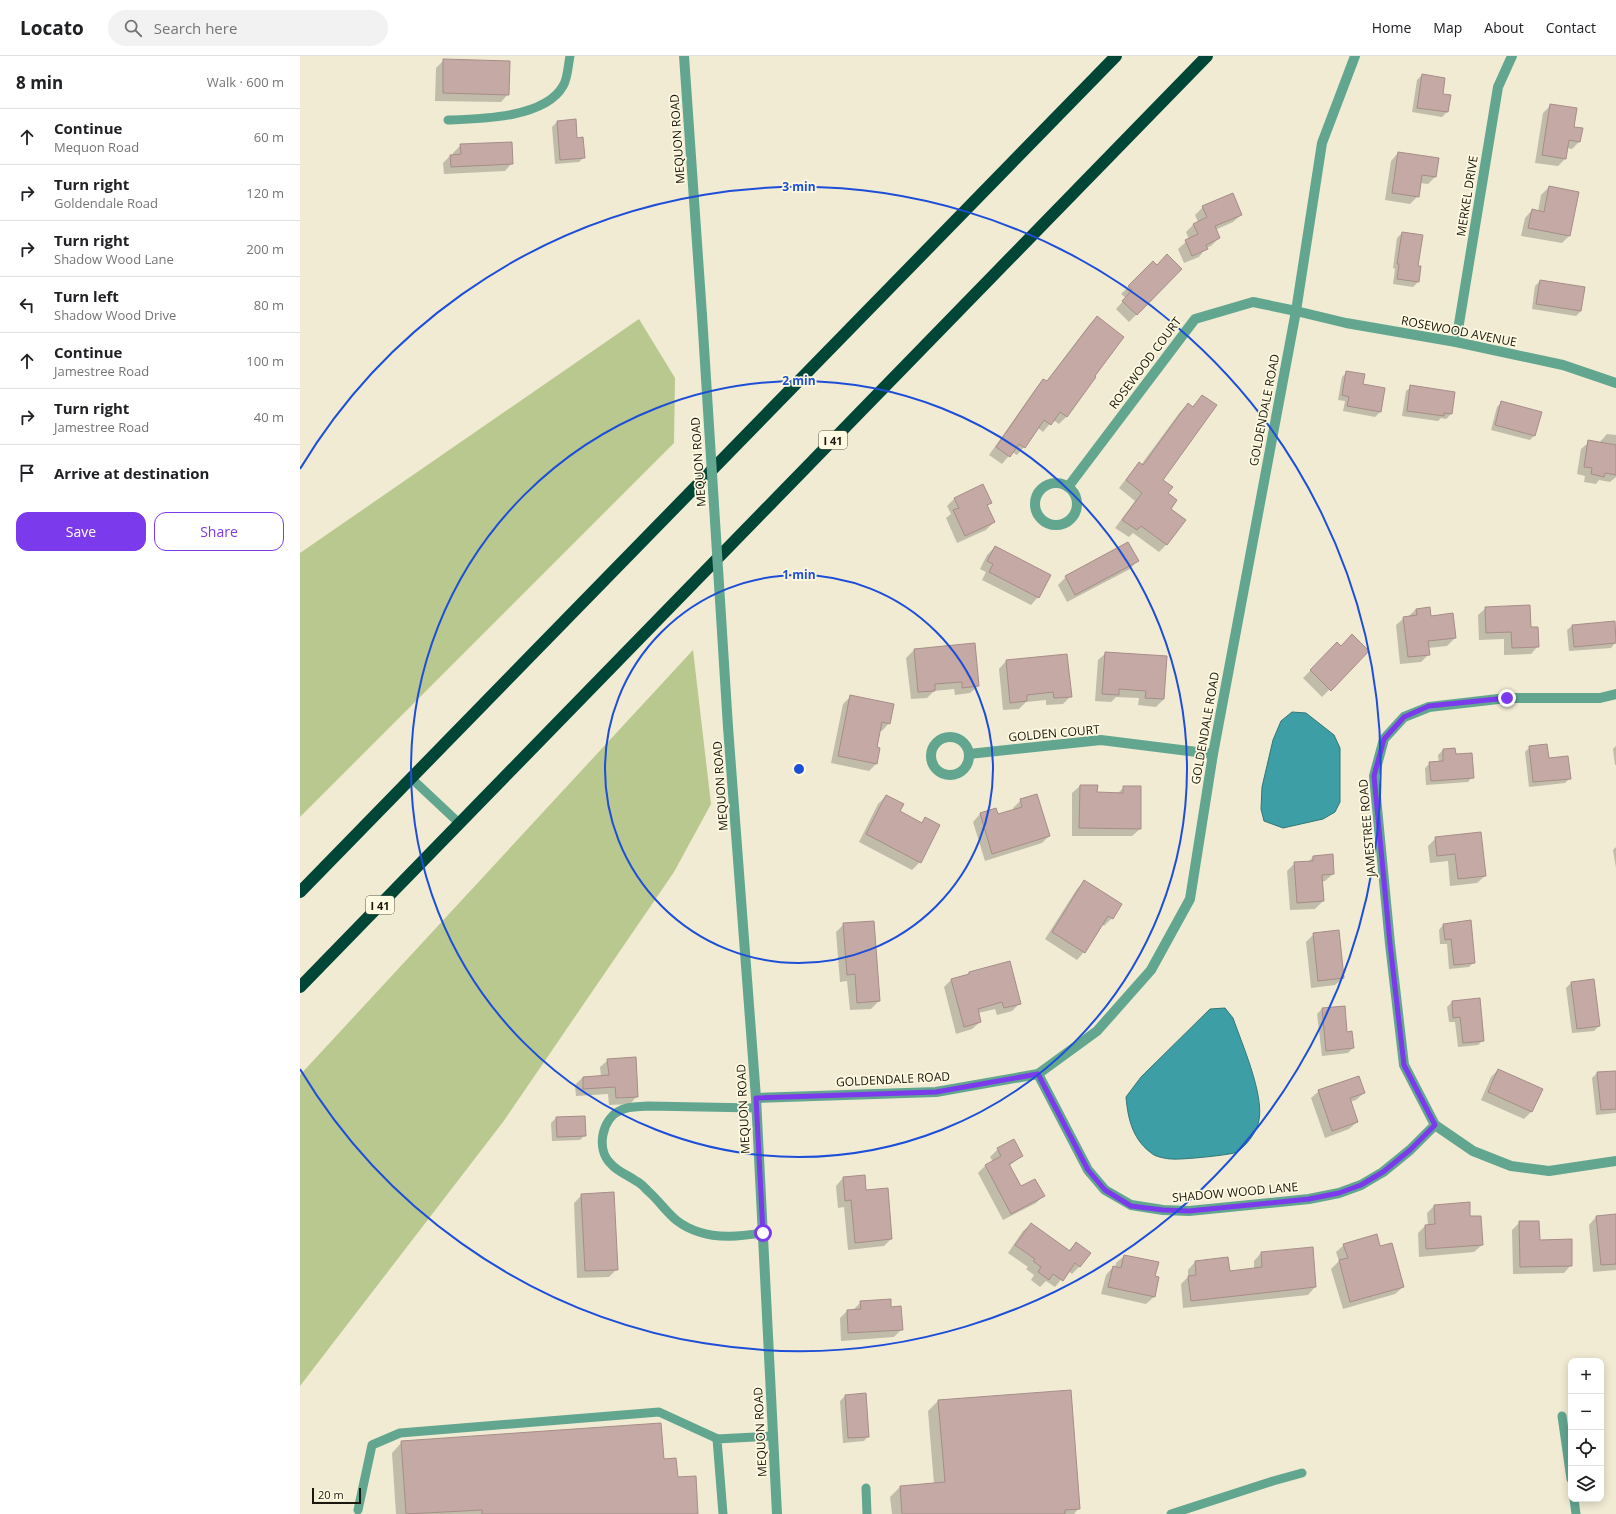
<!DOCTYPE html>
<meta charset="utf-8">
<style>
:root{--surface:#fff;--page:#f2f2f2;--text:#202124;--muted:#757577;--line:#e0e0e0;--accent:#7c3aed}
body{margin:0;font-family:"Open Sans",sans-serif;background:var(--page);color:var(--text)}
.controls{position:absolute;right:12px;bottom:12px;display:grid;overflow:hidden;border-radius:8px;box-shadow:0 2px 10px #0003}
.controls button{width:36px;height:36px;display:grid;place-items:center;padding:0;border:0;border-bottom:1px solid var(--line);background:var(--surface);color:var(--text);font:20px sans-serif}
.scale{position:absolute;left:12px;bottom:10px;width:49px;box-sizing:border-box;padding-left:4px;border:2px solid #19170e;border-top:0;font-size:11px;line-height:14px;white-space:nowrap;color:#19170e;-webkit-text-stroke:3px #fef9e1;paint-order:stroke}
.stop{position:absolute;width:12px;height:12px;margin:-9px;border:3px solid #7c3aed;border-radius:50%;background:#fff}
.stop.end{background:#7c3aed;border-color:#fff;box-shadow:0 1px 4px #0008}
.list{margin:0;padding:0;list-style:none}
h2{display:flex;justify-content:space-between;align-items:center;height:52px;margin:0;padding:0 16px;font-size:17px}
h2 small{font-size:13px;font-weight:400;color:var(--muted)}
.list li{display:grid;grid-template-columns:26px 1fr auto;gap:12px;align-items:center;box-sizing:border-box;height:56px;padding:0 16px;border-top:1px solid var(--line)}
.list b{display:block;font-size:15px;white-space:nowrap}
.list p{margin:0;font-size:13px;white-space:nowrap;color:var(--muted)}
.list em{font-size:13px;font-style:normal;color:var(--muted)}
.actions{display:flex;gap:8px;padding:12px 16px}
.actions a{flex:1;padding:9px 0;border:1px solid var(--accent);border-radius:12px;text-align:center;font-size:14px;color:var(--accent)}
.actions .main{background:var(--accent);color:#fff}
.icon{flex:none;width:22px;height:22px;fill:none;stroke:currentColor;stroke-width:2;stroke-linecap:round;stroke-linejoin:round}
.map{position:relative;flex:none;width:1316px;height:1458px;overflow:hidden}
header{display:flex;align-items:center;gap:24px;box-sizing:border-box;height:56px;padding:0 20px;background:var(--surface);border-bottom:1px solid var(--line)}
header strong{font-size:19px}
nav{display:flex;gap:22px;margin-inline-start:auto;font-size:14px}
.search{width:280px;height:36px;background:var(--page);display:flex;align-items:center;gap:10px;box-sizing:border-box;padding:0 14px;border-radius:22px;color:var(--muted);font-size:15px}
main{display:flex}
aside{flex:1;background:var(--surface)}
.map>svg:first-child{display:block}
.green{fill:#b9c88f}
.water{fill:#3d9fa5;stroke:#327678}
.shadow{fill:#0003}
.building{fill:#c4a9a4;stroke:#a78d88}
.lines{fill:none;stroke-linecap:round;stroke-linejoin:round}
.service{stroke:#62a690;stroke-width:9}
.minor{stroke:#62a690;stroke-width:10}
.motorway{stroke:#004636;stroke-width:12}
.minor-bridge{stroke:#62a690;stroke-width:10}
.route{stroke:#7c3aed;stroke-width:5}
.ring{fill:none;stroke:#1d4ed8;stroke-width:2}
.labels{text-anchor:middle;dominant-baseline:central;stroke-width:3.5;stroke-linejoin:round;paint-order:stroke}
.shield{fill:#fef9e1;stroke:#5e5b4d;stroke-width:1}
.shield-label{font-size:11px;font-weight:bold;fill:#19170e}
.street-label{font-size:12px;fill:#19170e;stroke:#fef9e1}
.centre{fill:#1d4ed8;stroke:#fef9e1;stroke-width:2}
.ring-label{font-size:12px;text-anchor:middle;font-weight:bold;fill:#1d4ed8;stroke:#fef9e1;stroke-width:3.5;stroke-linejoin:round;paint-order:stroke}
</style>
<header>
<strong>Locato</strong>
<div class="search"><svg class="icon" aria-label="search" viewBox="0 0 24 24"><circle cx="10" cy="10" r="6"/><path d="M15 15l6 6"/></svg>Search here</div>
<nav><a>Home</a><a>Map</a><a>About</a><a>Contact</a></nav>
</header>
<main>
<aside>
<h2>8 min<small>Walk · 600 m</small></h2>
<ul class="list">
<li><svg class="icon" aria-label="ahead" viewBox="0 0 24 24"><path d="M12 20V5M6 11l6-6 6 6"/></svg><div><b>Continue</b><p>Mequon Road</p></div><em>60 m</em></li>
<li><svg class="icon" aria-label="right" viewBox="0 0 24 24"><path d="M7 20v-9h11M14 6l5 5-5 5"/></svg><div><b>Turn right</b><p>Goldendale Road</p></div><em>120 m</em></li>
<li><svg class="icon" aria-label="right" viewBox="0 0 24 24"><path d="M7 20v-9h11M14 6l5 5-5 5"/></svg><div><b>Turn right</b><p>Shadow Wood Lane</p></div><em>200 m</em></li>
<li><svg class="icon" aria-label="left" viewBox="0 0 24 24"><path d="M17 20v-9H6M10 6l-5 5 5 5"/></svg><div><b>Turn left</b><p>Shadow Wood Drive</p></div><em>80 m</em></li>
<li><svg class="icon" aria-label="ahead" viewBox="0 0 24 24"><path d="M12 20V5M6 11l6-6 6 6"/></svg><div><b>Continue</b><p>Jamestree Road</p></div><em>100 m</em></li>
<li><svg class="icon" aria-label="right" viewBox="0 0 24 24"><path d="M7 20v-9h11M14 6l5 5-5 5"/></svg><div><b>Turn right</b><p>Jamestree Road</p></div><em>40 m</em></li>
<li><svg class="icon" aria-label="arrive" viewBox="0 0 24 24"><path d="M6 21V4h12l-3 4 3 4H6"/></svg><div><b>Arrive at destination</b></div></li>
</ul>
<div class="actions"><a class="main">Save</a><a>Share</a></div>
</aside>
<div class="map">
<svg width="1316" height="1458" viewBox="0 0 1316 1458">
<rect width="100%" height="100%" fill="#f1ebd4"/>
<g class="green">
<path d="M339,263L375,322L374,387L0,761V497Z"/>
<path d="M393,594L411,748L374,816L203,1066L0,1330V1019Z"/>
</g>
<g class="water">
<path d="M992,656L1006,657L1034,679L1040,692V746L1035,756L1023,763L983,772L964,765L961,753L962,731L973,684L981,665Z"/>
<path d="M925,952L933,962C942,988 964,1038 959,1064C957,1076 947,1089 937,1096C932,1099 880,1104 872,1103C867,1103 858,1101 854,1099C833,1085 828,1064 826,1041L841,1021L910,953Z"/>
</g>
<g class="shadow">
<path d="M144,4L208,38L201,46L135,45L136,12Z"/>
<path d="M1122,19L1142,39L1147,56L1142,61L1112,56L1117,24Z"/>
<path d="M1251,49L1273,72L1280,85L1272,93L1267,92L1265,103L1258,110L1235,107L1243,57Z"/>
<path d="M275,64L276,83L284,101L279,106L255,108L252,71L257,66Z"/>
<path d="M161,89L212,107L205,115L144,118L143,107L150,100H153V97Z"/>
<path d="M1098,97L1135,121L1128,128L1120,127L1118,140L1110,148L1085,144L1091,105Z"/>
<path d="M1249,131L1269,180L1262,187L1221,180L1225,162L1232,154L1238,156L1241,139Z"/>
<path d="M932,138L941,159L933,166L915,174L919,182L911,190L906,192L899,201L884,207L878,193L889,183L886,176L894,168L898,166L895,159L903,151Z"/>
<path d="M1102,177L1117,211L1118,226L1113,231L1093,228L1095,213L1093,212L1097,182Z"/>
<path d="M853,206L857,211L881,213L829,266L816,253L826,242L821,238Z"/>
<path d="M1240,225L1281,255L1276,260L1232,253L1235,230Z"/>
<path d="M797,261L794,320L795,321L766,361L759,368L753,364L743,376L738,372L724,391L717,399L712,396L702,408L689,399L736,332L743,324L746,326L789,269Z"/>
<path d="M1047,316L1062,329L1084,333L1080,356L1075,361L1043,355L1045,345L1038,344L1042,321Z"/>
<path d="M1111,331L1151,358L1146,363L1141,362L1138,365L1102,360L1106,335Z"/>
<path d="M902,340L861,424L867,437L869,453L884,464L866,489L859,496L833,477L829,481L815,472L835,445L819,432L832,415L839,408L841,409L880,356L888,348L892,351Z"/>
<path d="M1202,346L1234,380L1230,384L1191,374L1197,351Z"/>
<path d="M1307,378L1316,379V421L1310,426L1299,424L1296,428L1284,426L1285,420L1277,418L1281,393L1289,386L1299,387Z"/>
<path d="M655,442L691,447L686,451L694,466L686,474L657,487L646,462L651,458L647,450Z"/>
<path d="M695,491L738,541L731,549L682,524L686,516L680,513L687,499Z"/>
<path d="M837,505L830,513L767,546L758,529L766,521Z"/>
<path d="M1186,552L1230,572L1238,590L1231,598L1204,599V583L1179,584L1178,559Z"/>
<path d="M1116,553L1130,561L1155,582L1147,590L1128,592V599L1121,606L1100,608L1096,569L1104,562L1108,561Z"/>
<path d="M1272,570L1315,587L1311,592L1269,595L1267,574Z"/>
<path d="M674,588L678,630L670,637L655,639L654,633L634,635L627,642L611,643L606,602L614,594Z"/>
<path d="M1037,588L1041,591L1068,595L1022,641L1003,622Z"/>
<path d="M806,597L864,643L856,651L838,649L839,642L816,641L811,646L795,645L798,604Z"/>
<path d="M706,605L771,640L763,648L746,649V644L726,646L719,653L703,654L699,613Z"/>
<path d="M550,641L589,667L582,675L579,674L576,692V708L569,715L531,707L543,648Z"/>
<path d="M1316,690V709H1315L1313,693Z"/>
<path d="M1230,691L1248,703L1270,722L1265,727L1229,731L1225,696Z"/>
<path d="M1143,694L1155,699L1172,721L1168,726L1126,729L1125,712L1130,707H1139L1138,699Z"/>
<path d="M780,730L796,737L817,738L824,731L840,773L832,780H772V737Z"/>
<path d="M586,740L599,756L621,767L625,763L620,806L612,814L559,786L578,748Z"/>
<path d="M721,744L749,780L742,787L685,805L673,766L680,758L696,753L698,760L714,755L713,752Z"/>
<path d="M1136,782L1185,820L1177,827L1150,830L1148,805L1130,807L1128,790Z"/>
<path d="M1316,791V812L1313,794Z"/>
<path d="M1013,801L1033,818L1025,825L1021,826L1023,845L1015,853L990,854L987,815L995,807L1008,806Z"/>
<path d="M785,825L812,862L804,870L802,868L784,896L777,904L745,883L777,833Z"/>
<path d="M544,868L579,945L571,953L550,954L547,925L540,926L536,876Z"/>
<path d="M1143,869L1174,906L1169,911L1149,913L1147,888H1140L1139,874Z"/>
<path d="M1014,878L1043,922L1035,929L1011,932L1006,886Z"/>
<path d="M669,917L720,947L712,955L697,959L695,953L678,957L680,966L672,973L656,978L644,931L651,924L667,919Z"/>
<path d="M1271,927L1299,970L1294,975L1272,977L1266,932Z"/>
<path d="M1152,946L1183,984L1178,989L1158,991L1155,966H1149L1147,951Z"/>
<path d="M1022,953L1047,977L1053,992L1048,997L1022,1000L1017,958Z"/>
<path d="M308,1004L337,1040L330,1048L309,1049L308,1038L276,1040L275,1029L283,1021L301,1020L300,1011Z"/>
<path d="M1198,1014L1241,1033L1231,1056L1224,1063L1181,1044L1191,1021Z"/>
<path d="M1316,1016V1057L1296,1059L1292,1022L1297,1017Z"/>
<path d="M1019,1035L1064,1037L1056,1044L1050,1046L1057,1066L1049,1073L1025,1082L1011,1042Z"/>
<path d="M284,1061L285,1079L280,1084L252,1085L251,1067L256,1062Z"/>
<path d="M698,1093L722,1100L709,1110L720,1132L743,1140L736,1147L703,1164L678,1117L686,1109L693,1106L690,1101Z"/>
<path d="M543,1122L565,1135L591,1183L584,1190L548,1194L544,1151L538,1152L536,1130Z"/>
<path d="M282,1139L317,1213L309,1221L277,1222L274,1147Z"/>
<path d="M1134,1150L1170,1162L1182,1189L1174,1196L1119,1201L1118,1177L1125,1170L1128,1169L1127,1157Z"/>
<path d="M1316,1159V1214L1293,1216L1289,1169L1296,1161Z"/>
<path d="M1220,1166L1239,1185L1271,1209L1264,1217L1213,1218L1212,1174Z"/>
<path d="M731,1168L768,1195L776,1187L780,1210L772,1218L768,1215L755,1231L746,1225L740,1231L731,1224L734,1219L726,1213L728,1211L708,1197L723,1175Z"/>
<path d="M1044,1189L1103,1231L1095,1238L1043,1253L1031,1213L1039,1205L1036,1196Z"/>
<path d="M961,1197L1015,1231L1008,1239L883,1252L881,1228L888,1221V1214L895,1206L929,1216L954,1213V1205Z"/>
<path d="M824,1200L854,1221L858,1222L854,1241L846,1248L801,1238L806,1219L813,1211L815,1212L816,1207Z"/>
<path d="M561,1246L590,1252L602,1273L594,1281L541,1285L540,1262L547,1255L553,1254Z"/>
<path d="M545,1340L568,1380L564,1385L543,1387L540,1345Z"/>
<path d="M638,1345L779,1452L774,1458H592L590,1441L600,1431L634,1428L628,1355Z"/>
<path d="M102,1386L363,1404L377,1422L397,1458H96L92,1397Z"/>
</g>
<g class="building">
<path d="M143,3L210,5L209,39L143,37Z"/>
<path d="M1122,18L1145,22L1143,38L1151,39L1148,56L1117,52Z"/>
<path d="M1250,48L1277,52L1274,71L1283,72L1280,86L1269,84L1266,103L1242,99Z"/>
<path d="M276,63L277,82L283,81L285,102L260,104L257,65Z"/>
<path d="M212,86L213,108L151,111L150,99L161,98L160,88Z"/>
<path d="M1098,96L1139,102L1136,121L1122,119L1119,141L1092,137Z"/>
<path d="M1249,130L1279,136L1270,180L1228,172L1232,153L1244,156Z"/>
<path d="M933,137L942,159L915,170L920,182L906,189L908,193L892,200L885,184L898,178L893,168L907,161L902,150Z"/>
<path d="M1102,176L1123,179L1118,210H1121L1119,226L1097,223L1099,208H1097Z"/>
<path d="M867,198L882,213L837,259L822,245L832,234L828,230L853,205L857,209Z"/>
<path d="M1240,224L1285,231L1281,255L1236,248Z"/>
<path d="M797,260L824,281L795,320L796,321L767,361L760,356L751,369L744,364L725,392L719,388L710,401L696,391L743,323L747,325Z"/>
<path d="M1046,315L1065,318L1063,328L1085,332L1081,356L1047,350L1049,341L1042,339Z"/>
<path d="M1110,329L1155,336L1152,358L1144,357V360L1107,355Z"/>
<path d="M902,339L917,349L863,424L873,431L868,437L877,444L871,453L886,464L867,489L841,470L837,474L822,464L842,437L826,424L839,406L843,409L888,347L893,351Z"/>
<path d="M1201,345L1242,356L1235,380L1195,369Z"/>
<path d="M1288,384L1316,389V419L1305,417L1304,421L1291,418L1292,412L1284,411Z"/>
<path d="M683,428L692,447L687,449L695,466L665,480L653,454L659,452L654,442Z"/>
<path d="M828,486L839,505L775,539L765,520Z"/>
<path d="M695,490L751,519L739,542L689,516L693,508L687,505Z"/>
<path d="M1230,549L1231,571H1238L1239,591L1212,592L1211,576L1186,577L1185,551Z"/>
<path d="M1130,551L1131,560L1153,557L1156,582L1128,585L1130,599L1108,601L1103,561L1117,559L1116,553Z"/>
<path d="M1315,565L1316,587L1274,591L1272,569Z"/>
<path d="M1052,578L1069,595L1031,635L1010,614L1037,586L1041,590Z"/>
<path d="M675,587L679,630L662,632V626L635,628V635L618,636L614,593Z"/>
<path d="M805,596L867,600L864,643L845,642L846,635L819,633V639L802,638Z"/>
<path d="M767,598L772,641L754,642L753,636L727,639V645L710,647L706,604Z"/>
<path d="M550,639L594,648L590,668L582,666L577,691L580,692L577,708L538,700Z"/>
<path d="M1247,688L1249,702L1268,700L1271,723L1233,726L1229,690Z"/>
<path d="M1155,692L1156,698L1172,697L1174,722L1131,725L1129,706L1143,705V693Z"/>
<path d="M780,729H798L797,736L823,737V730H841V773L779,772Z"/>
<path d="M737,738L750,780L692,798L680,757L696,752L698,758L722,751L720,743Z"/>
<path d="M586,739L604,748L600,755L622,767L625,761L640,769L621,807L566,778Z"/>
<path d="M1181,776L1186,820L1158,823L1155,798L1137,800L1135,781Z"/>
<path d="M1033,798L1034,818L1022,819L1024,845L997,847L994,806L1013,805V800Z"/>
<path d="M784,824L822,848L813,863L808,860L785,897L752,876Z"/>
<path d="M1171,864L1175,907L1154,909L1151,883L1145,884L1143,868Z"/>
<path d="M574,865L580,945L557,947L555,918L547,919L543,867Z"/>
<path d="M1039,874L1044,922L1018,925L1013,877Z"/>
<path d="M710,905L721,948L704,952L702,946L678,953L681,966L664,971L651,923L669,918V916Z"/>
<path d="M1294,923L1300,970L1277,973L1271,926Z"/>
<path d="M1180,942L1184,985L1163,987L1160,961L1153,962L1152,945Z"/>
<path d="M1045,950L1047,976L1052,975L1054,992L1026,995L1022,952Z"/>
<path d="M336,1001L338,1041L316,1042L315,1031L283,1033V1021L309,1019L307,1003Z"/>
<path d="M1198,1013L1243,1033L1232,1056L1188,1036Z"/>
<path d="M1316,1015V1053L1301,1054L1297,1016Z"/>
<path d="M1059,1020L1065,1037L1050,1042L1058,1066L1032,1075L1018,1034Z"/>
<path d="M285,1060L286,1080L257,1081L256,1061Z"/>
<path d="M714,1083L723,1100L709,1108L721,1130L735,1123L745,1140L711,1158L685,1109L701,1100L697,1092Z"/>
<path d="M565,1119L566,1134L588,1132L592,1183L555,1187L551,1144L545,1145L543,1121Z"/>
<path d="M314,1136L318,1214L285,1215L281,1138Z"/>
<path d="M1170,1146V1160H1181L1183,1189L1126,1193L1125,1169L1135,1168L1134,1149Z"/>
<path d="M1316,1158V1208L1301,1209L1296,1160Z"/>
<path d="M1219,1165H1239L1240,1184L1272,1183V1210L1220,1211Z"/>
<path d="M731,1167L770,1195L776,1186L791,1197L780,1211L775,1207L763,1225L753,1218L749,1224L738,1216L741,1211L733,1205L735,1203L715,1189Z"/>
<path d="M1077,1178L1080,1190L1092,1187L1104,1231L1050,1246L1039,1204L1048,1202L1043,1188Z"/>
<path d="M1013,1191L1016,1231L891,1245L888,1220L896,1219L895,1205L928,1201L930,1215L962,1211L961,1196Z"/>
<path d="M824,1199L859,1206L855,1220L859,1221L855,1241L808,1231L813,1210L821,1212Z"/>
<path d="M591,1243V1251L601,1250L603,1274L548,1277L547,1254L561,1253L560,1245Z"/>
<path d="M771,1334L780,1453L765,1454V1458H602L600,1430L645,1426L638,1344Z"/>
<path d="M566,1337L569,1381L548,1382L545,1339Z"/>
<path d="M361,1367L364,1403L376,1402L378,1421L396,1420L398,1458H182V1454L106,1458L101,1385Z"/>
</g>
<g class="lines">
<g class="service">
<path d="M148,64C180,63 245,62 263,30C268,22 268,9 270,0"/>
<path d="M111,722L159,767"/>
<path d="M456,1052L348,1050C339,1051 329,1050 321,1054C301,1063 296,1094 311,1108C318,1116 328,1119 336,1125C341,1127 344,1131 348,1135C367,1152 371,1167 399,1176C420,1183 441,1180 463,1177"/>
<path d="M1262,1360L1271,1423"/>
<path d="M566,1432L567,1458"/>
<path d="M1274,1443L1276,1458"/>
<path d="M58,1454L72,1389L100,1377L359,1356L418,1383"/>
<path d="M423,1458L417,1383L473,1380"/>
<path d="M871,1458L973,1425L1002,1417"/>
</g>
<g class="minor">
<path d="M384,0L402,259"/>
<path d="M1156,286L1198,31L1212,0"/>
<circle cx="756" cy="448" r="21"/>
<path d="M768,431L895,263L953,246L996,255L1046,267L1156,286L1263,309L1316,327"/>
<path d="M1316,638L1300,642H1207L1129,651L1104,661L1084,683L1074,720L1090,888L1104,1009L1135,1069L1173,1095L1211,1110L1249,1115L1316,1105"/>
<path d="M428,671L456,1042L477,1458"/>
<circle cx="650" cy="700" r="19"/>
<path d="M669,698L801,684L913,698"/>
<path d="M738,1018L788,1114L805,1134L831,1149L863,1154L889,1155L1009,1143L1039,1137L1061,1129L1083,1116L1110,1094L1135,1069"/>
<path d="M456,1042L636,1036L738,1018L797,975L851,914L890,843L913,698L996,255L1022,87L1055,0"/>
</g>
<g class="motorway">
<path d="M0,836L816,0"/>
<path d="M0,931L907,0"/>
</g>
<path class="minor-bridge" d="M402,259L428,671"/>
</g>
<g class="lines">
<path class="route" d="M463,1177L456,1042L636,1036L738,1018L788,1114L805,1134L831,1150L863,1154L889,1155L1009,1143L1039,1137L1061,1129L1083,1116L1110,1094L1135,1069L1104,1009L1090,888L1074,720L1084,683L1104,661L1129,650L1207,642"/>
</g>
<g class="ring">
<circle cx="499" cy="713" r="194"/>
<circle cx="499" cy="713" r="388"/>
<path d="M0 413A582 582 0 1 1 0 1013"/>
</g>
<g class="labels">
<g class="shield">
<rect x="519" y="375" width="28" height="18" rx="3"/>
<rect x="66" y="840" width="28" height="18" rx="3"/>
</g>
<g class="shield-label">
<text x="533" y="384">I 41</text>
<text x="80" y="849">I 41</text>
</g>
<g class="street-label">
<text transform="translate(377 83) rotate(-94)">MEQUON ROAD</text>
<text transform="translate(1167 140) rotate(-81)">MERKEL DRIVE</text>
<text transform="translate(1159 275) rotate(11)">ROSEWOOD AVENUE</text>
<text transform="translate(845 307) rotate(-53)">ROSEWOOD COURT</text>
<text transform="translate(964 354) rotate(-79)">GOLDENDALE ROAD</text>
<text transform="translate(398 406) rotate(-94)">MEQUON ROAD</text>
<text transform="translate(905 672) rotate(-80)">GOLDENDALE ROAD</text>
<text transform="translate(754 677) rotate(-5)">GOLDEN COURT</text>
<text transform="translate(420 730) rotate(-94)">MEQUON ROAD</text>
<text transform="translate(1067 772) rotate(-95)">JAMESTREE ROAD</text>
<text transform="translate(593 1023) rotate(-3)">GOLDENDALE ROAD</text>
<text transform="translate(443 1053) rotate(-93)">MEQUON ROAD</text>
<text transform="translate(935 1136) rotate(-5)">SHADOW WOOD LANE</text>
<text transform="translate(460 1376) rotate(-93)">MEQUON ROAD</text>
</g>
</g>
<circle cx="499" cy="713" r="6" class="centre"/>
<g class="ring-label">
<text x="499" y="135">3 min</text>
<text x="499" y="329">2 min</text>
<text x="499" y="523">1 min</text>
</g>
</svg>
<div class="controls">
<button>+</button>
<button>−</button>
<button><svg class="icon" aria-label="locate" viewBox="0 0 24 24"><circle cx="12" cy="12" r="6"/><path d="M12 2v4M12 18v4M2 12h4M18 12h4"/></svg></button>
<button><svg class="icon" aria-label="layers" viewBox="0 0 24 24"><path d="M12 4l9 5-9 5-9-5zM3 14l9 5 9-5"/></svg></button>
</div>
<div class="scale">20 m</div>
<div class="stop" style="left:463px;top:1177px"></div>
<div class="stop end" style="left:1207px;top:642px"></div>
</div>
</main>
